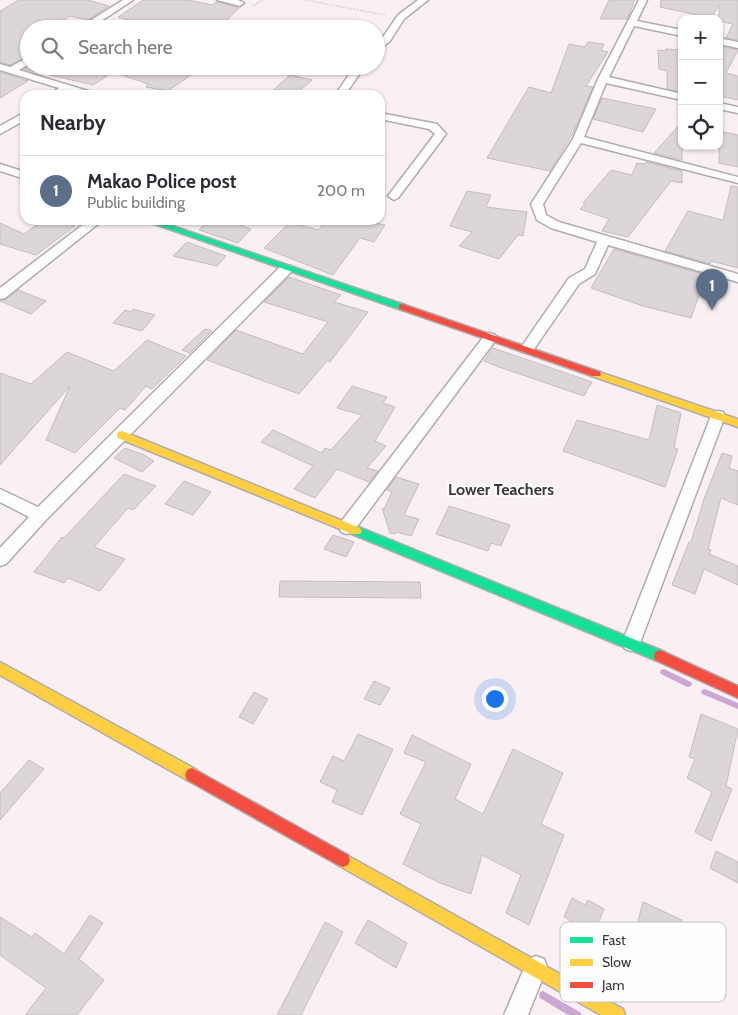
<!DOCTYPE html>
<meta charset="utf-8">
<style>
:root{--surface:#fff;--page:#f7f7f7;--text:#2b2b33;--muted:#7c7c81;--line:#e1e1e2;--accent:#80787a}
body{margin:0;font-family:Cabin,sans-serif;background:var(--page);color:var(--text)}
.controls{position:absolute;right:15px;top:15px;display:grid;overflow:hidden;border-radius:10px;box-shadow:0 1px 4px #0004}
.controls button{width:45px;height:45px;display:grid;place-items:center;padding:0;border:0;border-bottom:1px solid var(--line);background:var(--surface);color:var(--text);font:25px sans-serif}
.you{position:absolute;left:494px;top:698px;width:18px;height:18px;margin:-12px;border:4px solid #fff;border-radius:50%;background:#1a73e8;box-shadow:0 0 0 8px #1a73e833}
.badge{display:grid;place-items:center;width:32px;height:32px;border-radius:50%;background:var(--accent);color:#fff;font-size:16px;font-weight:700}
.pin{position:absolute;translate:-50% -41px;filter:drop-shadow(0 1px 2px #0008)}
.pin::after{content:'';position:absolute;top:26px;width:18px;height:15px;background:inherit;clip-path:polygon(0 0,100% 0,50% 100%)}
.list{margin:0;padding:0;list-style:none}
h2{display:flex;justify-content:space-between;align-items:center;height:65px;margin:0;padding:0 20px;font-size:21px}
h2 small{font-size:16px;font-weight:400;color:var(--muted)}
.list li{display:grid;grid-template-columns:32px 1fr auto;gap:15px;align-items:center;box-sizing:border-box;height:70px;padding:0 20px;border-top:1px solid var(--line)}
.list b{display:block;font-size:19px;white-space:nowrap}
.list p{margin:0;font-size:16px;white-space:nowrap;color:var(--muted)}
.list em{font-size:16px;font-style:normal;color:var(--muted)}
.icon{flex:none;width:28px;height:28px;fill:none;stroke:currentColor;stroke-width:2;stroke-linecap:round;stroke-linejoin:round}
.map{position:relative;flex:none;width:738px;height:1015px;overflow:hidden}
.search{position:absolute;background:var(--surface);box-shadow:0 1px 4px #0004;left:20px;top:20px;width:365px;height:55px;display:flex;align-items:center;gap:12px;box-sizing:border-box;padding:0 18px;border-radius:28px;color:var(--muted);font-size:19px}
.panel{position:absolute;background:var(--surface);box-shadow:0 1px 4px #0004;left:20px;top:90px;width:365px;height:135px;border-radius:15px}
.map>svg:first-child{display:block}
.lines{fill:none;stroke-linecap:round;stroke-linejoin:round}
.stream{fill:#cba8d4;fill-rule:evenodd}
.building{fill:#ddd6d9;stroke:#c4bdc0}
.street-casing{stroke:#b2abad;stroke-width:3}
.fast-casing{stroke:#b2abad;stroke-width:3}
.slow-casing{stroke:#b2abad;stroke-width:3}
.jam-casing{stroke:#b2abad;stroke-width:3}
.path{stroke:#e1dedf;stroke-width:2;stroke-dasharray:2.5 1;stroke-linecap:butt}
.street{fill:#fefdfd;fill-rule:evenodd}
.fast{fill:#16e098;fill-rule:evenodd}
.slow{fill:#ffcf43;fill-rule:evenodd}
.jam{fill:#f24e42;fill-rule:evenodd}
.labels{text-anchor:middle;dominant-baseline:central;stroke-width:4;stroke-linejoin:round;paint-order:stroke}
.quarter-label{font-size:16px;font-weight:bold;fill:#3e3739;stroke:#fefefe}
.key{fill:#fefefe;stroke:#c4c2c3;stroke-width:1}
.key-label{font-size:14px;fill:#3e3739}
</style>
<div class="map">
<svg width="738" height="1015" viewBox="0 0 738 1015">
<rect width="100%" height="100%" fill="#faf0f3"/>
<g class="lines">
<g class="stream">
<path d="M664,669L691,682L692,684L691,686L688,687L685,686L661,674L660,672L661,670Z"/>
<path d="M705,689L738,703V709L702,694L701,692L702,690Z"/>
<path d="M543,991L580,1012L582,1015H568L540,998L539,995L540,992Z"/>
</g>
</g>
<g class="building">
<path d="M19,0H88L109,6L88,20L70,16L53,29H29V55L10,65L0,62V11Z"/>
<path d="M143,0H188L212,5L217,2L239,8L218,29H155L118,17Z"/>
<path d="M609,0H635L627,19H600Z"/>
<path d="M661,0H738V40L726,38L733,24L719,21V5L711,18L660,7Z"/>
<path d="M588,42L604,44L601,50L608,52L586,86L593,87L573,133L550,171L487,158L529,87L551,93L569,44L585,47Z"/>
<path d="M721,46L738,50L726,73L738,76V100L719,96Z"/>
<path d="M666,49L682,50V92L667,89V71L659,69L658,50L666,51Z"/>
<path d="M29,66H204L168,91L146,87L148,84L113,72L93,85L24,69Z"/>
<path d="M0,72L28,81L0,98Z"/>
<path d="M290,75L312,80L295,95H268Z"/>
<path d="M602,98L656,109L643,132L593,119Z"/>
<path d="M682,122V160L654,153Z"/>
<path d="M719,131L738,135V167L719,163Z"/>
<path d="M646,162L682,171V183L671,181L628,237L602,231L609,219L580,209L585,204L583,203L611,170L632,175L637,163L644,164Z"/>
<path d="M731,186L738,187V268L711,261L710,264L665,251L688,211L723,220Z"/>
<path d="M467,191L491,195L486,207L527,212L523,236L518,235L499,259L459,246L472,232L450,226Z"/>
<path d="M43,220H57L75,226L36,255L0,244V223L24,234Z"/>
<path d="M208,220H225L251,229L238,243L199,230Z"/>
<path d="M328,220H362L385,225L374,242L360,238L333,275L264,248L290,222L318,230Z"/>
<path d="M187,242L226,256L217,266L173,256Z"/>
<path d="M614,249L706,275L691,318L643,306L591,288Z"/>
<path d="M289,277L341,295L334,302L368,312L330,362L327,361L299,394L207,360L236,330L303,354L328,322L264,302Z"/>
<path d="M18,290L46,301L31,314L0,301L6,299Z"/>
<path d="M133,309L155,315L142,331L113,323L125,310L131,312Z"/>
<path d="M205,329L212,331L190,353L182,350Z"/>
<path d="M147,340L186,356L152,389L146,386L125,410L120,408L75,453L46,440L70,386L0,465V373L31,384L67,352L114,371Z"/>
<path d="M493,348L592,382L584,396L499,367L484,361Z"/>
<path d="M352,386L387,397L383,403L395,407L375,441L386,446L367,468L378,471L369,482L337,469L315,498L294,489L313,466L261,442L273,430L322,453L325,448L331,450L362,415L337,408Z"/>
<path d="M657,405L681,413L674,448L678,449L665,487L563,451L577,420L649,440Z"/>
<path d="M125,448L144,455L154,461L142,472L114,458Z"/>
<path d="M722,453L732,456L729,468L738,471V505L721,498L708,549L711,550L709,554L738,566V585L704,569L695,594L672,585L689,542H691L704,499Z"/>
<path d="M124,474L156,486L133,510L128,508L94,547L125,559L100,591L68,578L64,583L34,572L62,537L64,538Z"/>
<path d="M396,477L419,484L404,515L419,519L411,536L396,532L395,534L390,533L382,508L384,509L392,492L387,490Z"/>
<path d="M184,481L211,492L193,515L165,504Z"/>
<path d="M449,506L510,525L501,546L491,543L488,551L436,534Z"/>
<path d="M333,535L354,542L346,557L324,549Z"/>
<path d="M280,581L420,582L421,598L279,597Z"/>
<path d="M374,681L390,688L380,705L364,699Z"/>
<path d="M254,692L268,699L253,724L239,717Z"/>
<path d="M701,714L738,729L726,786L732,789L711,841L695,832L712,792L687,778L695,759L689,757Z"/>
<path d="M358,734L393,749L362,815L332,802L337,790L320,782L333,756L344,761Z"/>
<path d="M412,735L471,764L455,799L483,814L513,749L563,773L541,824L564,835L529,925L506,913L521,875L482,855L471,894L440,883L403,864L421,824L400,814L426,762L404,753Z"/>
<path d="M29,760L44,769L0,820V793Z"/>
<path d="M716,851L738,862V883L710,868Z"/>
<path d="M572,898L585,905L588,900L604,909L583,961L566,951L577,925L564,917Z"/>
<path d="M643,902L682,920L668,975L629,956Z"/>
<path d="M90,915L103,923L79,959L104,980L77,1015H25L46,988L0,955V917L32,937L35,933L64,954Z"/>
<path d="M368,920L407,943L396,968L355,943Z"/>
<path d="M325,922L343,932L301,1015H277Z"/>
</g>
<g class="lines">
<g class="street-casing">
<g id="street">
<path d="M123,0H133L89,29H77Z"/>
<path d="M217,0H238L244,3L240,6Z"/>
<path d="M418,0H428L404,19L390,41L376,52V44L383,37L398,15Z"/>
<path d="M639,0H647L637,21L682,30V36L634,26L609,77L682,94V100L606,83L584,137L738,177V183L581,143L543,204L546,215L559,222L738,274V282L608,245L595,274L579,284L532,352H522L520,349L522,346L569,278L585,269L597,242L551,228L537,220L531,204L573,139L598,79Z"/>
<path d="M719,38L738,42V48L719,44Z"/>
<path d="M29,57V64L19,70L101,95H84L68,91L62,95H50L59,88L0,70V64L10,67Z"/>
<path d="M355,66H365L345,95H335Z"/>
<path d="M719,103L738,107V113L719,109Z"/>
<path d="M25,112V120L0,134V126Z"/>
<path d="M380,113L437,124L446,134L398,198L394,200L388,196L435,134L429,129L380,119Z"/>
<path d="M0,164L25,172V179L0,171Z"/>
<path d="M89,220H103L5,298L0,299V288Z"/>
<path d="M286,265L291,266L292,269L291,272L46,520L6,564L0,566V548L29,517L0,502V489L38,507L281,266Z"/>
<path d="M490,333L495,335L497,338L495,341L353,532L347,534L341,532L339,527L341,522L485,335Z"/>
<path d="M718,411L723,412L725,416L640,643L637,649L631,651L625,649L622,643L711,416L713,412Z"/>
<path d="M536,956L544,959L547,967L528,1015H504L528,959Z"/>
</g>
</g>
<g class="fast-casing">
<g id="fast">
<path d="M143,220H155L405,305L407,307L402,310L399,309Z"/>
<path d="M356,526L665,652L666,656L665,660L660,662L655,660L352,534L350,531L352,528Z"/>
</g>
</g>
<g class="slow-casing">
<g id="slow">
<path d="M596,371L738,419V427L592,376L591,374Z"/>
<path d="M122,431L360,528L362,531L360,534H352L118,438L117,435L118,432Z"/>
<path d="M0,662L197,770L199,775L197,780L192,782L187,780L0,675Z"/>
<path d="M343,853L623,1009L625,1015H601L338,865L336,860L338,855Z"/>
</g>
</g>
<g class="jam-casing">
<g id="jam">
<path d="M402,304L600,372L601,374L600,376H592L399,309V305Z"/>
<path d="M660,650L738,686V698L655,660L654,656L655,652Z"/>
<path d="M192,768L348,855L350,860L348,865L343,867L338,865L187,780L185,775L187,770Z"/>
</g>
</g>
<g class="path">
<path d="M305,0L385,15"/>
<path d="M253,6L263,0"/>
</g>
<use href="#street" class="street"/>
<use href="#fast" class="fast"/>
<use href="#slow" class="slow"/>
<use href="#jam" class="jam"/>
</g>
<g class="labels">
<g class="quarter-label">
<text x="501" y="489">Lower Teachers</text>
</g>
</g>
<rect x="560" y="922" width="166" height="80" rx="8" class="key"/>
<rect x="570" y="937" width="23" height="6" fill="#16e098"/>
<rect x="570" y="959" width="23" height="7" fill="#ffcf43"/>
<rect x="570" y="982" width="23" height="6" fill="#f24e42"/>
<g class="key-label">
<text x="602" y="945">Fast</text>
<text x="602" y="967">Slow</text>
<text x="602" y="990">Jam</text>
</g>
</svg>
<div class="controls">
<button>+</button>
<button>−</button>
<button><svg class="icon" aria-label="locate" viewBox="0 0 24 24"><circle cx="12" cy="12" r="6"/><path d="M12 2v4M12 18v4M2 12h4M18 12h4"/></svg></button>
</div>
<div class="you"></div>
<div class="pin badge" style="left:712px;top:310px;background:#5c6f8a">1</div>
<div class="search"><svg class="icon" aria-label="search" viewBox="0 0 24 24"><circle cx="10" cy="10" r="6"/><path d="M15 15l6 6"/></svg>Search here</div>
<section class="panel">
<h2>Nearby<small></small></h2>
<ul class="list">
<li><span class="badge" style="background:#5c6f8a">1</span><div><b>Makao Police post</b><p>Public building</p></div><em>200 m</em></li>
</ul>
</section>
</div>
